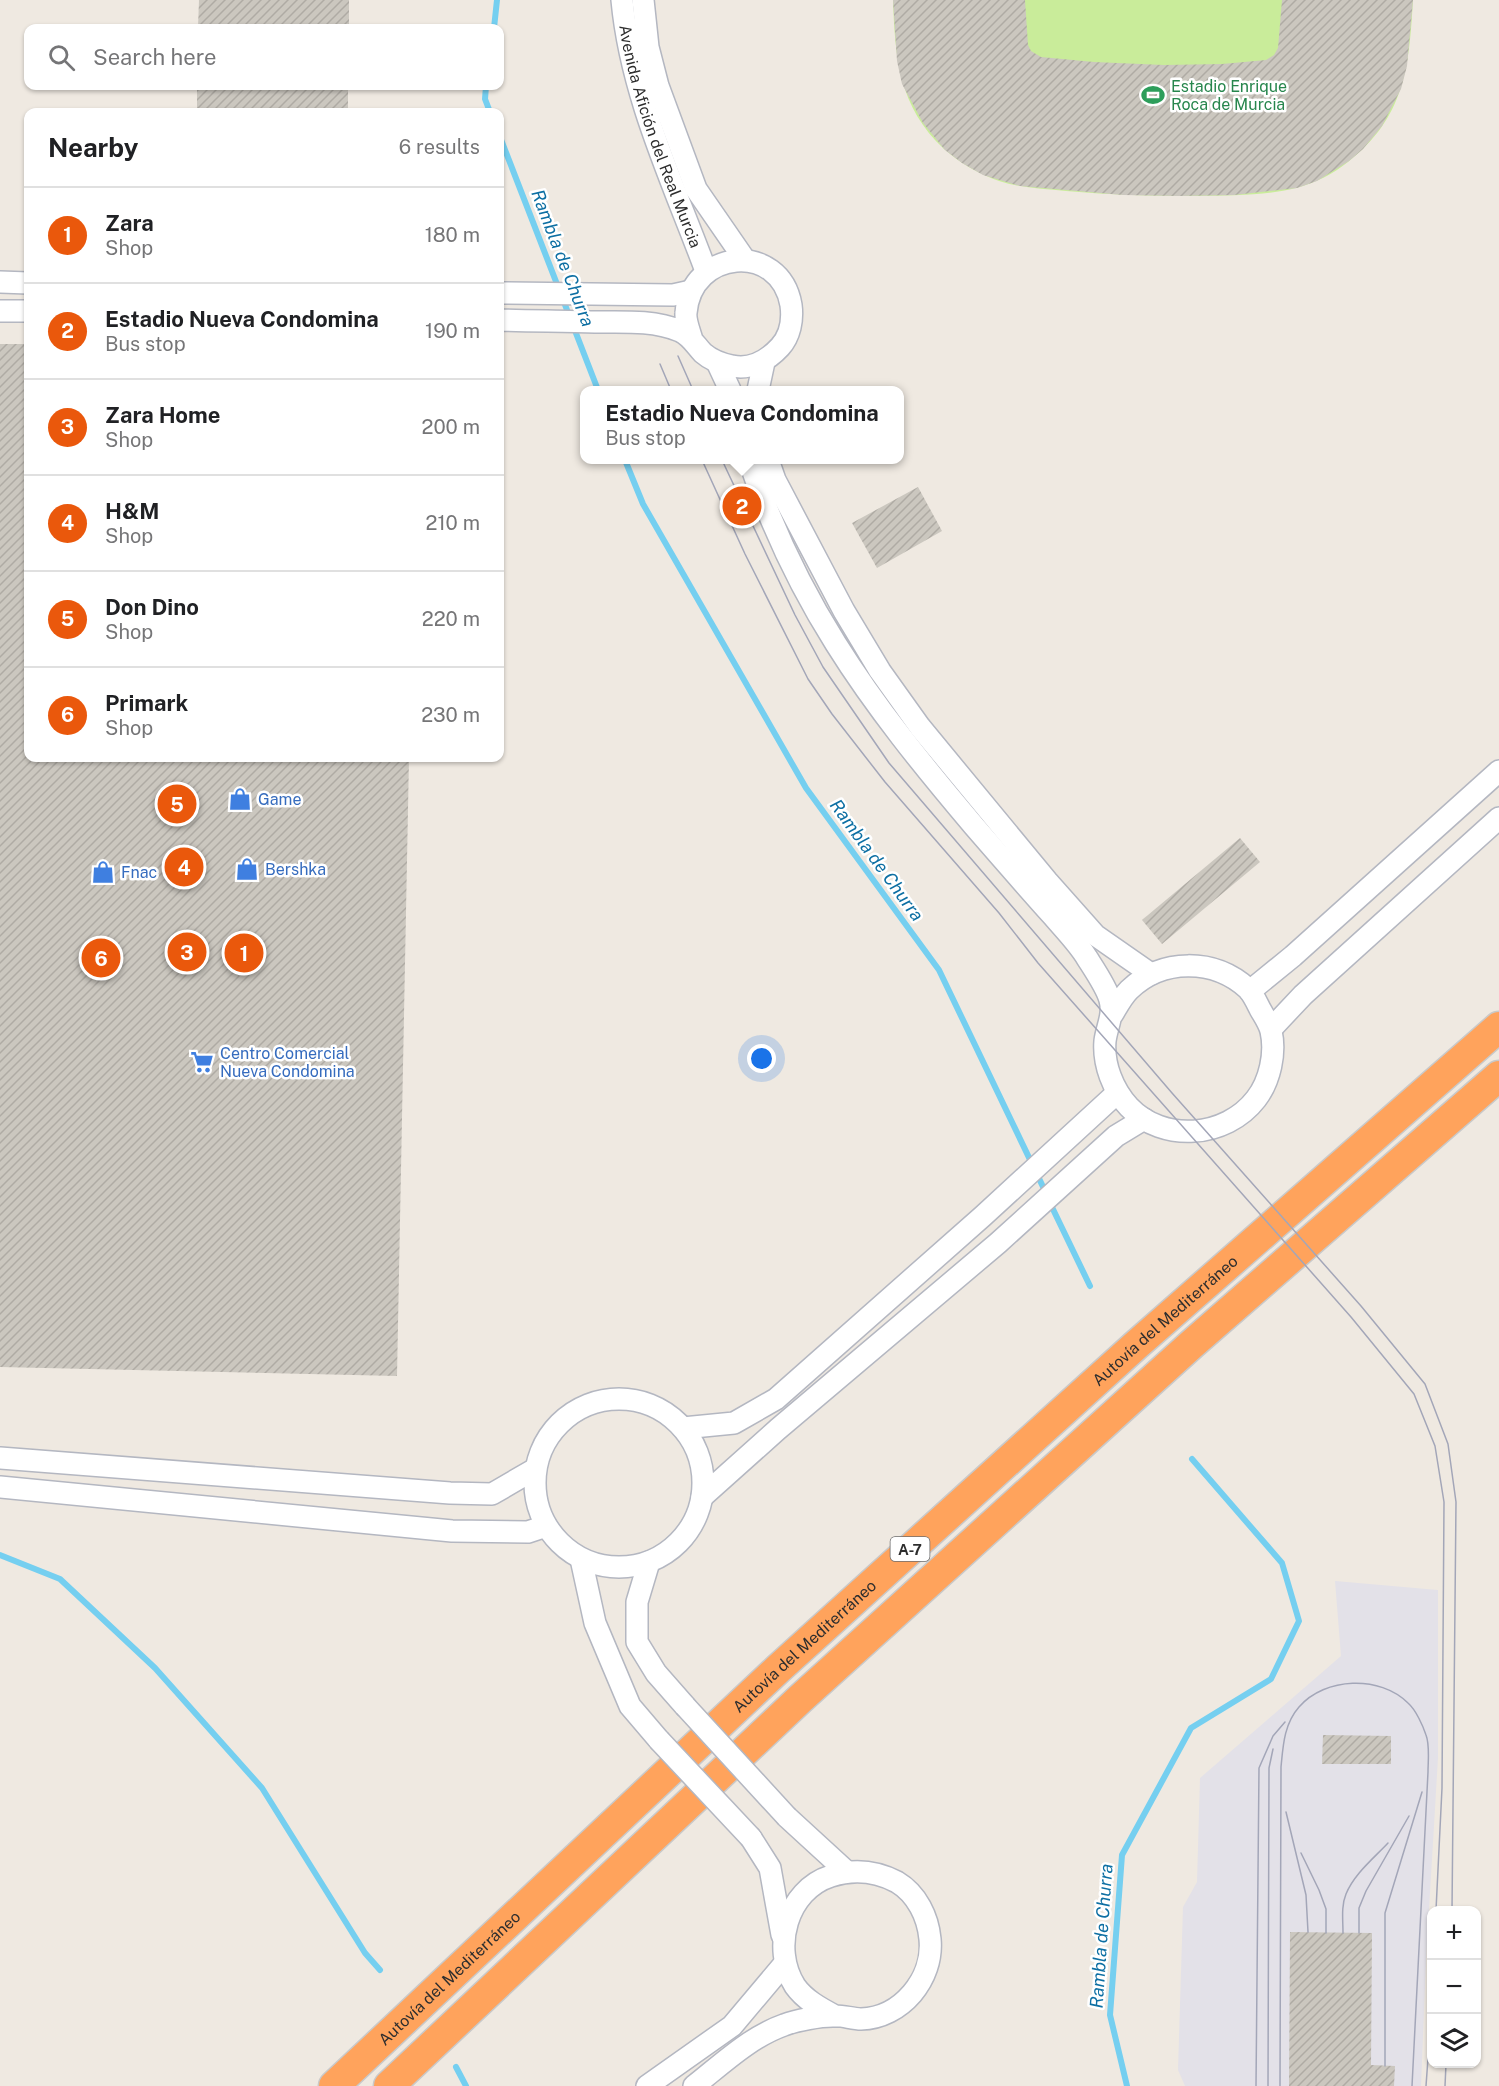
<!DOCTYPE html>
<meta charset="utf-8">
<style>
:root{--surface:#fff;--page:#f6f6f6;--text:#202124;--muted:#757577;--line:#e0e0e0;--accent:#ea580c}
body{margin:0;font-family:"Public Sans",sans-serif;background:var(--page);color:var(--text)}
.controls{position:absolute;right:18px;bottom:18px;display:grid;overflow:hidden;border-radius:12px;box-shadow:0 2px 4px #0004}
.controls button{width:54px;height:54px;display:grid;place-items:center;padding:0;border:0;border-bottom:2px solid var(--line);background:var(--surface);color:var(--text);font:30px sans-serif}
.you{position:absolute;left:762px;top:1059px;width:21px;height:21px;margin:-15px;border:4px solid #fff;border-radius:50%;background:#1a73e8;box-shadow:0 0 0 9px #1a73e833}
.badge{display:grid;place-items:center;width:39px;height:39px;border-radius:50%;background:var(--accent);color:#fff;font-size:20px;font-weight:700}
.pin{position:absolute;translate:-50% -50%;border:3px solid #fff;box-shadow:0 2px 6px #0006}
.popup{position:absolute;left:580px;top:386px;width:324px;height:78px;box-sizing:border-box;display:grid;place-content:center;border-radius:12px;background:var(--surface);filter:drop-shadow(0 2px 4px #0005);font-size:20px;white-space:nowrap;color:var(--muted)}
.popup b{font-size:22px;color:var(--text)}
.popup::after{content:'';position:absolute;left:50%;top:100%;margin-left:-12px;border:12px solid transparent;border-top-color:var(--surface)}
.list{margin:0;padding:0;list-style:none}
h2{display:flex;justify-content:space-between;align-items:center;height:78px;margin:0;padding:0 24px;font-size:26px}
h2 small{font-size:20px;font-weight:400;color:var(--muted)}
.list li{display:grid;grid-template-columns:39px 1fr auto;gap:18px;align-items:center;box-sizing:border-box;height:96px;padding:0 24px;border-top:2px solid var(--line)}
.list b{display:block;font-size:22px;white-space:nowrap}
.list p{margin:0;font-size:20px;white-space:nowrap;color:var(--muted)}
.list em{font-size:20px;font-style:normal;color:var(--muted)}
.icon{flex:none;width:33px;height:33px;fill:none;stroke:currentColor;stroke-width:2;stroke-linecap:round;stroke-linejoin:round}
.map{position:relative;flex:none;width:1499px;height:2086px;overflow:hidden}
.search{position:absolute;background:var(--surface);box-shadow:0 2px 4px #0004;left:24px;top:24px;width:480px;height:66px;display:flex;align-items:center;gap:15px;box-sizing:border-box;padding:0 21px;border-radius:12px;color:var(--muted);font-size:22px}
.panel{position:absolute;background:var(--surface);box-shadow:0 2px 4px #0004;left:24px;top:108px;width:480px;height:654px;border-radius:12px}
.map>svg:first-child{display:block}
.industrial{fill:#e3e1e8}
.pitch{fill:#c9ec9a}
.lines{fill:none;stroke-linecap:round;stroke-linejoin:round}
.stream{stroke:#75cff0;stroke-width:6}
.building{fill:url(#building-hatch)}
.minor-casing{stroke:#b4b7c1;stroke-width:24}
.highway-casing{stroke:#c9c9c9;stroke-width:33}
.minor{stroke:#fff;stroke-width:21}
.highway{stroke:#ffa35c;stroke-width:30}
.tram{stroke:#a3a6b8;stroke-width:1.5}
.minor-bridge-casing{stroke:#b4b7c1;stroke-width:24;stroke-linecap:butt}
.minor-bridge{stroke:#fff;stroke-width:21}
.labels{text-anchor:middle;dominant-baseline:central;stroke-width:5;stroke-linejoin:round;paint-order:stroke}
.shield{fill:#fff;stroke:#6d6d6d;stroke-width:1.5}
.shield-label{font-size:15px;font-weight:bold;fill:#2e2e2e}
.leisure-label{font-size:16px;fill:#27864d;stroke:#fff;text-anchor:start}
.street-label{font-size:16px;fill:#2e2e2e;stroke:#fff}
.shop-label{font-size:16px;fill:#366cbe;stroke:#fff;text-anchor:start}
.water-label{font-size:18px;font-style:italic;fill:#0d6fa3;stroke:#fff}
</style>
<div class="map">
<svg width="1499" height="2086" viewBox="0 0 1499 2086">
<defs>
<pattern id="building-hatch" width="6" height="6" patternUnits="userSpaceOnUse" patternTransform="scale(1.5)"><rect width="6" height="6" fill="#cbc7bf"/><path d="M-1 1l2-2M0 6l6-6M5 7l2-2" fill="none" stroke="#afaba4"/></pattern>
</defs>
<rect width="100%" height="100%" fill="#efe9e1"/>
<path class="industrial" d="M1335,1581L1438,1590V1758L1426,1960L1421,2086H1185L1178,2070L1183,1907L1197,1882L1200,1778L1341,1656Z"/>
<path class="pitch" d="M893,0H1413C1409,67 1405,117 1348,162C1333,174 1315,183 1296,188C1264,196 1230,195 1197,196C1153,196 1110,195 1066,191C1043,189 1021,188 999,181C979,174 960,163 944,149C899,107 895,58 893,0Z"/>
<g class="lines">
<g class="stream">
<path d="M494,28L497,0"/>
<path d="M486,86L485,99L490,112"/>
<path d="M500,137L598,390"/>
<path d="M625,460L643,504L806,788L939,970L1046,1193"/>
<path d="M1050,1203L1090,1286"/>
<path d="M0,1555L60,1579L155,1668L262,1788L365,1953L380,1970"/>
<path d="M456,2067L466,2086"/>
<path d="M1127,2086L1110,2015L1122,1855L1191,1728L1271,1679L1299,1621L1282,1563L1192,1459"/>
</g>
</g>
<g class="building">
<path d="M199,0H349V28H198Z"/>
<path d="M893,0H1025L1028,45L1031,51L1041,57L1094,62L1164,65L1222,64L1266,60L1274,55L1278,48L1282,0H1413L1407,66L1401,89L1382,126L1363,149L1349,161L1317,181L1297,188L1234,195L1179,196L1123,195L1020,186L983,175L962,163L945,150L923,123L902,84L897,61Z"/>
<rect x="197" y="86" width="151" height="26"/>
<path d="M0,344H28V758H409L397,1376L0,1367Z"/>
<path d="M918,487L942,531L877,568L852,523Z"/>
<path d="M1240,838L1260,862L1162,944L1142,920Z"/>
<path d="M1323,1735L1391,1736V1764H1322Z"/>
<path d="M1290,1932L1372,1933L1371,2065L1395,2066L1394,2086H1289Z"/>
</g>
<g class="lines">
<g class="minor-casing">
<g id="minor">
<path id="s1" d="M622,0C631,96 673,182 706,271"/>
<path d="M643,0L648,47L658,86L696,189L745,260"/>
<path d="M0,282L28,283"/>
<path d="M500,293L673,295L691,291"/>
<path d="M0,311H28"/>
<path d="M500,320C531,321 563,321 595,322C623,322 654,320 680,331C691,336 696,346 703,353C711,360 721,364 732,366C751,370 768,360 780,347C790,336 793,320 791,305C780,241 691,249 686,313C685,321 690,332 692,340"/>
<path d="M717,362L730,390"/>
<path d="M758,390L764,362"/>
<path d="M749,460C770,523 800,587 836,644C876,708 925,768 974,826C1000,856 1026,886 1053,916C1064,929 1078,943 1087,958C1094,969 1107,988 1110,1000C1114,1015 1107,1026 1105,1041C1103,1064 1113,1090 1129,1107C1163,1143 1226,1138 1256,1099C1270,1081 1276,1053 1271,1031C1269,1023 1264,1016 1260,1009C1257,1003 1253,994 1248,989C1214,958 1162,958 1129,990C1122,997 1117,1007 1112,1015"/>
<path d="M768,460L775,480L844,611L880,671L920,727L1047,881L1095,935L1151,974"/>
<path d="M1250,991L1293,956L1499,771"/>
<path d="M1271,1029L1303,995L1499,818"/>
<circle cx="619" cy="1483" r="84"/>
<path d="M683,1428L734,1423L776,1399L983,1216L1117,1093"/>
<path d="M0,1458L450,1493L492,1494L535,1469"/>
<path d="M0,1487L452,1531L528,1532L546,1526"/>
<path d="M702,1497L778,1429L998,1243L1116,1136L1144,1119"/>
<path d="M581,1559L595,1623L630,1706L659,1740"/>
<path d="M649,1562L637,1602V1642L656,1673L685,1706"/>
<path d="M787,1817L847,1872"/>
<path d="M751,1838L770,1868L782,1935"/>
<path d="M647,2086L732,2026L785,1963"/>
<path d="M694,2086C722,2064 750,2037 784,2025C797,2020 820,2016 833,2016C842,2015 852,2019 861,2019C901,2018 934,1979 930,1939C928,1917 917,1894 897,1882C876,1871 853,1869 831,1876C787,1890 771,1948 795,1986C805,2000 820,2008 835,2016"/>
</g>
</g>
<g class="highway-casing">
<g id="highway">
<path id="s2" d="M334,2086L778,1669L1135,1346L1499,1027"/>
<path d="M389,2086L800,1699L1192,1344L1499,1076"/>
</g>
</g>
<use href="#minor" class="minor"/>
<use href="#highway" class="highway"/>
<g class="tram">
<path d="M678,356L693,390"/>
<path d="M660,364L671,390"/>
<path d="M702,460L745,554L808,679L832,714L885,782L999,913L1038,963L1351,1317L1414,1394L1435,1446L1444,1502L1442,1788L1436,1910"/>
<path d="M722,460L795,615L823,667L889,763L1172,1093L1361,1306L1425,1384L1448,1444L1456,1502L1452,1910"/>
<path d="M1286,1812L1306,1895L1308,1932"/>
<path d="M1301,1853L1319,1890L1326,1909V1933"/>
<path d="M1343,1933C1343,1920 1341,1906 1346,1894C1354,1874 1374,1858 1388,1843"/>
<path d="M1359,1933V1908L1366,1891L1409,1816"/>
<path d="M1385,2066V1913L1422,1792"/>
<path d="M1256,2086L1259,1768L1273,1736L1285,1722"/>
<path d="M1268,2086L1269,1768L1273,1749"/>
<path d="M1280,2086L1281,1767C1283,1746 1284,1724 1299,1707C1325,1677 1380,1675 1408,1703C1416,1710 1423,1726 1426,1735C1430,1745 1428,1761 1428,1772L1412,2086"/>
<path d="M1426,2086L1432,2003"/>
<path d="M1445,2086L1446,2064"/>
</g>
<g class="minor-bridge-casing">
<g id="minor-bridge">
<path d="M685,1706L787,1817"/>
<path d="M659,1740L751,1838"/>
</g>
</g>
<use href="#minor-bridge" class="minor-bridge"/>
</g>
<defs>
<g id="stadium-bare" transform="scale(1.8)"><path d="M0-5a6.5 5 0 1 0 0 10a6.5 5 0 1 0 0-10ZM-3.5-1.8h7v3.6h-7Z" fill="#2e9e5b" stroke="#fff" stroke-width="2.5" paint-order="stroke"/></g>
<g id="shop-bare" transform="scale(1.8)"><path d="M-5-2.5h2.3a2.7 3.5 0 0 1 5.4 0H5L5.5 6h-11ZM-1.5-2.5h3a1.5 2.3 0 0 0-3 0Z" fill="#3f7fe0" stroke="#fff" stroke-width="2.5" paint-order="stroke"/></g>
<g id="supermarket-bare" transform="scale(1.8)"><path d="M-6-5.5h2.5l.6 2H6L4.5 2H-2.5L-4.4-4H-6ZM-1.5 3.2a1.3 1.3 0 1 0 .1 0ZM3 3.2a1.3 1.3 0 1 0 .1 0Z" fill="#3f7fe0" stroke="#fff" stroke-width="2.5" paint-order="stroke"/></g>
</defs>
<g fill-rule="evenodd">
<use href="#stadium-bare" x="1153" y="95"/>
<use href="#shop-bare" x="240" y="799"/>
<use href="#shop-bare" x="247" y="869"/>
<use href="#shop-bare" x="103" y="872"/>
<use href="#supermarket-bare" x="202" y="1062"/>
</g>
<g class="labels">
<rect class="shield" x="890.5" y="1537" width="39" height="24" rx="4.5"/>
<g class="shield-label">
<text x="910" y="1549">A-7</text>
</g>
<g class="leisure-label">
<text x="1171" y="86">Estadio Enrique<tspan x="1171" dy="18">Roca de Murcia</tspan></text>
</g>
<g class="street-label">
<text stroke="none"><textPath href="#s1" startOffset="142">Avenida Afición del Real Murcia</textPath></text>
<text stroke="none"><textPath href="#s2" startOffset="1130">Autovía del Mediterráneo</textPath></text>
<text stroke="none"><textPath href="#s2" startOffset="644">Autovía del Mediterráneo</textPath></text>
<text stroke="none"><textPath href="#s2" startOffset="158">Autovía del Mediterráneo</textPath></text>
</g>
<g class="shop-label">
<text x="258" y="799">Game</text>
<text x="265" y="869">Bershka</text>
<text x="121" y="872">Fnac</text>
<text x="220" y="1053">Centro Comercial<tspan x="220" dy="18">Nueva Condomina</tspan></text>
</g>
<g class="water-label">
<text transform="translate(563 258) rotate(69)">Rambla de Churra</text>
<text transform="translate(877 860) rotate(54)">Rambla de Churra</text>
<text transform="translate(1101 1936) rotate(-86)">Rambla de Churra</text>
</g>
</g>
</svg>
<div class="controls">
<button>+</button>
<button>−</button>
<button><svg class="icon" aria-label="layers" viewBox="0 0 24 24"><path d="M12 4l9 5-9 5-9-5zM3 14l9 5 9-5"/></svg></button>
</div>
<div class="you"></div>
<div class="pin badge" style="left:244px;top:953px">1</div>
<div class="pin badge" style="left:742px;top:506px">2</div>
<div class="popup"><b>Estadio Nueva Condomina</b>Bus stop</div>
<div class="pin badge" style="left:187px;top:952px">3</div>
<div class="pin badge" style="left:184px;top:867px">4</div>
<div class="pin badge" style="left:177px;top:804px">5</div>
<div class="pin badge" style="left:101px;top:958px">6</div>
<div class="search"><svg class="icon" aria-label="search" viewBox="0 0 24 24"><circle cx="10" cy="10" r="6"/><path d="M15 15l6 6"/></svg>Search here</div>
<section class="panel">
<h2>Nearby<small>6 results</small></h2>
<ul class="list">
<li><span class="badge">1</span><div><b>Zara</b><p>Shop</p></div><em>180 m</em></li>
<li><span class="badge">2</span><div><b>Estadio Nueva Condomina</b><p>Bus stop</p></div><em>190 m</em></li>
<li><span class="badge">3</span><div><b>Zara Home</b><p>Shop</p></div><em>200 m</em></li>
<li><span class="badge">4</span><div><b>H&amp;M</b><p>Shop</p></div><em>210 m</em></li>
<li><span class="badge">5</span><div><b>Don Dino</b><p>Shop</p></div><em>220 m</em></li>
<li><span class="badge">6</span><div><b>Primark</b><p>Shop</p></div><em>230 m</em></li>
</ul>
</section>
</div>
